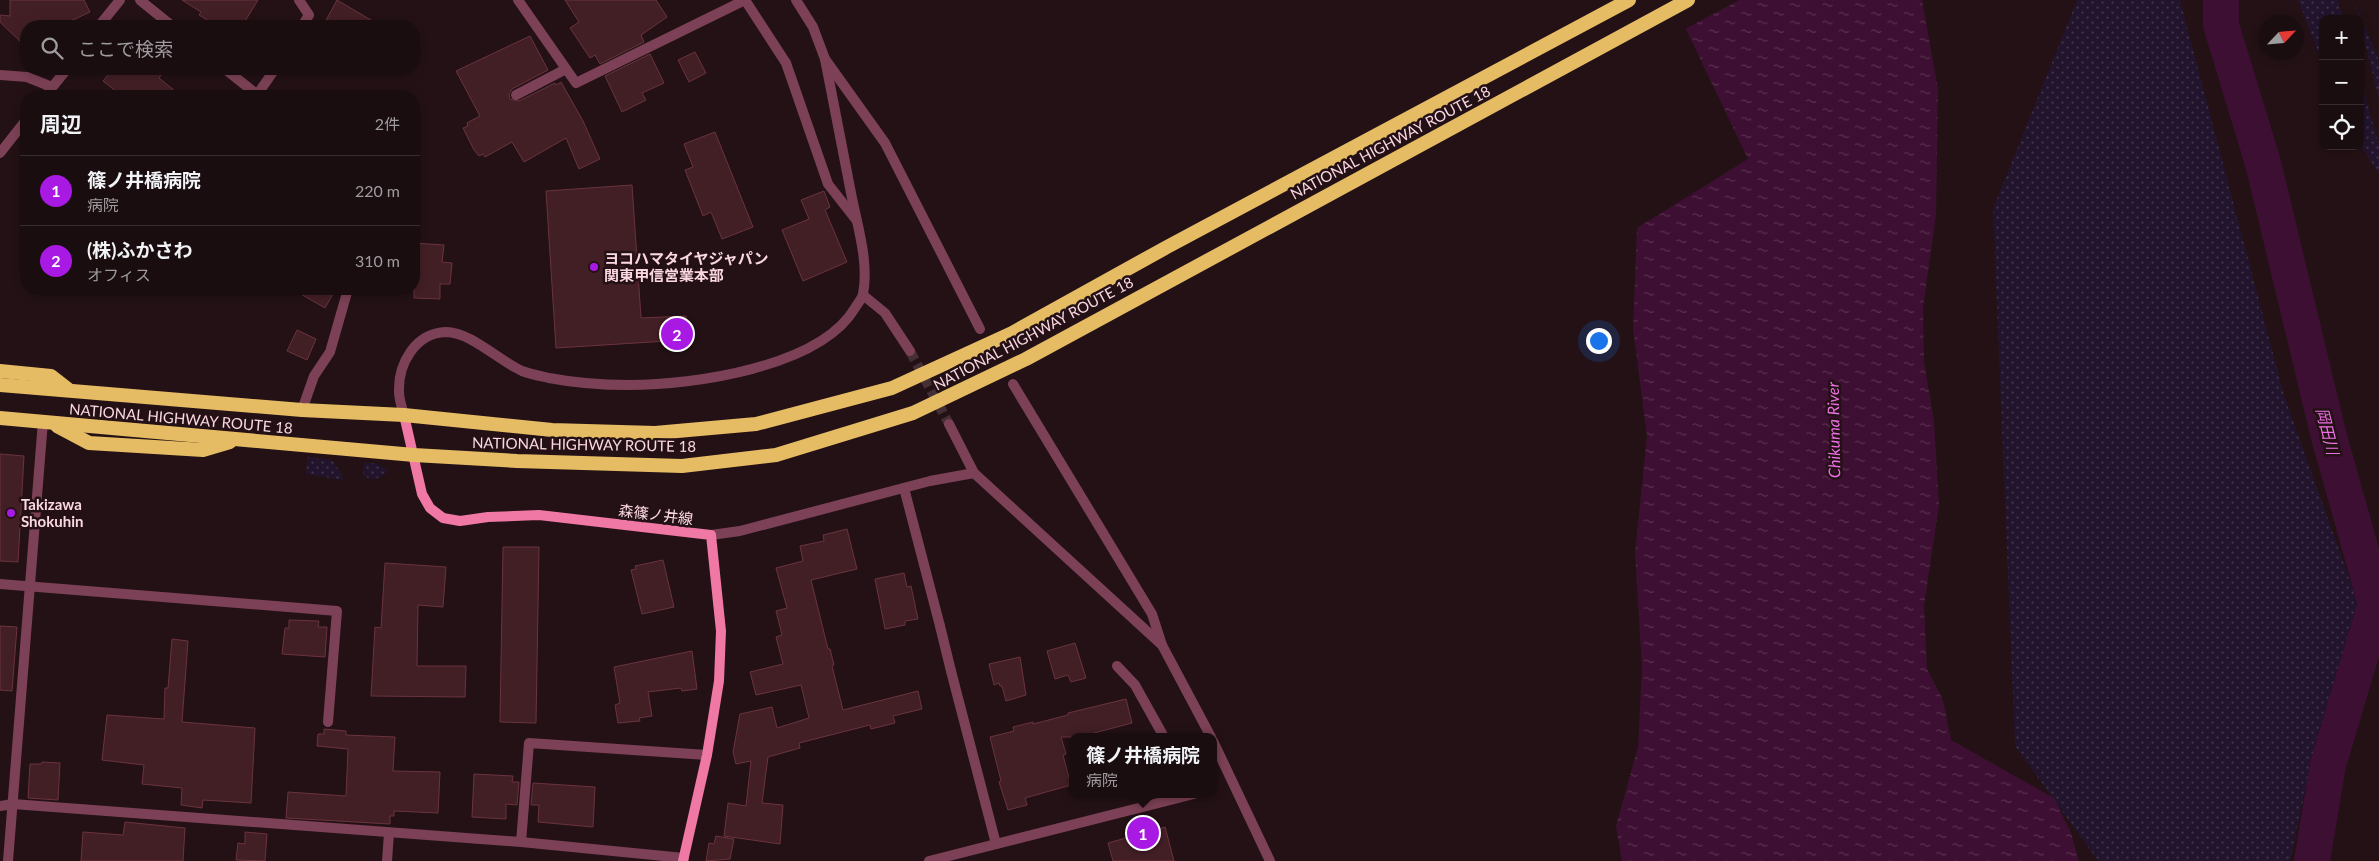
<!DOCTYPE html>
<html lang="ja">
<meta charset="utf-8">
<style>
:root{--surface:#1a0d10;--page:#231619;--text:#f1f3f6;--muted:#9f9c9f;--line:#382d30;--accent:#a919e4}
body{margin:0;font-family:Lato,"Noto Sans JP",sans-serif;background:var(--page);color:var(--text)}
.controls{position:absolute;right:15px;top:15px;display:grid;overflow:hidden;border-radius:10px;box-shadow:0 2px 8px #0003}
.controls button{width:45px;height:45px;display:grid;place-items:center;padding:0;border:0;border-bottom:1px solid var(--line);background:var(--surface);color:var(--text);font:25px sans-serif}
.compass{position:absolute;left:2259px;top:15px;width:45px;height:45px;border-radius:50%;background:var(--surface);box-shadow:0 2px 8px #0003;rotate:64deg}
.you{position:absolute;left:1598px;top:340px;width:18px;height:18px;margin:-12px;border:4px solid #fff;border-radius:50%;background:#1a73e8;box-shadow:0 0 0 8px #1a73e833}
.badge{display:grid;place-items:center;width:32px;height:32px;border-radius:50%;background:var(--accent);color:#fff;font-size:16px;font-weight:700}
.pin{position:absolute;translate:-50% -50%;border:2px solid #fff;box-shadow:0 1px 5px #0006}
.popup{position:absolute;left:1069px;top:733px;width:148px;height:65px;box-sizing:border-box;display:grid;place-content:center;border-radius:10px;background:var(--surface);filter:drop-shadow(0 1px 4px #0005);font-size:16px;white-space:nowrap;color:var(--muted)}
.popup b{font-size:19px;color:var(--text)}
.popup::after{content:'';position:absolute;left:50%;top:100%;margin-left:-10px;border:10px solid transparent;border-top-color:var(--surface)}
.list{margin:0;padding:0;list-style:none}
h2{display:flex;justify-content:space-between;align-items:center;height:65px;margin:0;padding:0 20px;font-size:21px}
h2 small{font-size:16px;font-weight:400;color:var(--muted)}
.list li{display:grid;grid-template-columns:32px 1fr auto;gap:15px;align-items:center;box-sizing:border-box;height:70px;padding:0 20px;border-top:1px solid var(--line)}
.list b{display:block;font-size:19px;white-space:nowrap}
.list p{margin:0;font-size:16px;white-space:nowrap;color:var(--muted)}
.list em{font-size:16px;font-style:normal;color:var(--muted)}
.icon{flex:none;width:28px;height:28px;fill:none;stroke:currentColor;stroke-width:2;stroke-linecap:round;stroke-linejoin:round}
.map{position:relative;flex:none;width:2379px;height:861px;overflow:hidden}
.search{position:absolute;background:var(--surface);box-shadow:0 2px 8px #0003;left:20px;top:20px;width:400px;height:55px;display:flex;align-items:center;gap:12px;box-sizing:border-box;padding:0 18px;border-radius:20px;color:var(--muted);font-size:19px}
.panel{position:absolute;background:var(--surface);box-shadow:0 2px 8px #0003;left:20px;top:90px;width:400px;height:205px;border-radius:20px}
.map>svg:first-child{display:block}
.grass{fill:url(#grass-dots)}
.water{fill:url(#water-ripples)}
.pier{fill:#231115}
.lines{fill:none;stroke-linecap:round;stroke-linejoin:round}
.river{stroke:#3d0f32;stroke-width:36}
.building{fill:#421f25;stroke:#6b333e}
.minor-tunnel{stroke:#432f34;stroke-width:10;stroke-dasharray:10 5;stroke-linecap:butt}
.service{stroke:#7c4156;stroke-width:10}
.minor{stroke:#7c4156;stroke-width:10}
.tertiary{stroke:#7c4156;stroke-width:10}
.secondary{stroke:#f078a4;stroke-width:10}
.trunk{stroke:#e5bb64;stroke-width:14}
.poi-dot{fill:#a919e4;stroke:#231115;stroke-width:2}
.labels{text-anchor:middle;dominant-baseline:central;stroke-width:5;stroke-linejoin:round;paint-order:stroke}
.street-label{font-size:15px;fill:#fbd7e1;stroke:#231115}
.poi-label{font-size:15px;font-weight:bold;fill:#fbd7e1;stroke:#231115;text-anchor:start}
.water-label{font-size:16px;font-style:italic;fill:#ef70e6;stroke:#231115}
</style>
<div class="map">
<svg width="2379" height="861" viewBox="0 0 2379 861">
<defs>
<pattern id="grass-dots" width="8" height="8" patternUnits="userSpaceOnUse" patternTransform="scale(1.25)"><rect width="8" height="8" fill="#22142c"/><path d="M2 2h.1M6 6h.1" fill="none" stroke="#43354a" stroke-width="1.8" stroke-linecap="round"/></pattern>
<pattern id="water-ripples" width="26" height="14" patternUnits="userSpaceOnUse" patternTransform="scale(1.25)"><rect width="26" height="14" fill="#3d0f32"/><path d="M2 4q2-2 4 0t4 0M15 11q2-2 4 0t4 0" fill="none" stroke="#5a314f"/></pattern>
</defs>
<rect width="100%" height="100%" fill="#231115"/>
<g class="grass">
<path d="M2077,0H2180L2284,395L2359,606L2316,741L2290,861H2098L2015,746L1993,209Z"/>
<path d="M2298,0H2338L2343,19H2323V64Z"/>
<path d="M2355,4L2379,60V99Z"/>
<path d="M2360,80L2379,144V174L2360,144Z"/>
<path d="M308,457L332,460L342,474L343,480L306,474Z"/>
<path d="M364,463H375L389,471C378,478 374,483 363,475Z"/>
</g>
<path class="water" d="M1672,0H1922L1938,89L1936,215L1923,307L1924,362L1934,421L1939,505L1924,606L1927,669L1943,700L1951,740L2054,798L2071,833L2079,861H1622L1616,826L1638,747L1642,667L1635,553L1647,436L1633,329L1637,228L1748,159Z"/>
<path class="pier" d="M1669,0H1739L1683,30Z"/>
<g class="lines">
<path class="river" d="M2221,0V25L2263,163L2329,437L2376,604L2328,765L2312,861"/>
</g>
<g class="building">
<path d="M10,0H84L90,12L60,26H26V47L0,22V15L10,16Z"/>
<path d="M182,0H258L242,26H217L199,15L201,12Z"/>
<path d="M337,0L381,26H323Z"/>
<path d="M565,0H656L667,17L641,35L644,42L600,64L595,55L590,58L570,28L579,22Z"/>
<path d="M530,36L548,70L512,89L509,94L510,99L519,101L555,83L556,85L561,82L583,121L600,159L579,169L566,138L524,162L512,142L485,157L483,154L479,156L474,150L463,128L468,126L467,123L480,116L456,71Z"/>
<path d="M695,52L706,73L689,82L678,60Z"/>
<path d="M650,54L664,83L642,93L646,100L622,112L605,76Z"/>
<path d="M113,69H153L161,75L159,78L181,96H122L103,81Z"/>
<path d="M715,132L753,227L722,239L711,212L703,216L685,170L693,167L684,144Z"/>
<path d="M632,185L641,318L686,316L688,346L667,347V341L556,348L546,191Z"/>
<path d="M824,191L830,207L825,210L847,262L803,281L782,230L809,219L801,200Z"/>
<path d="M414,243L444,245L442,262L452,263L450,284H440V299L414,298Z"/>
<path d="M292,289H324L333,294L325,308Z"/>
<path d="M297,330L316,339L307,360L287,351Z"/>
<path d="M0,454L24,456L18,562L0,561Z"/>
<path d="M847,529L857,569L811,580L828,649H830L834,665L832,666L843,710L918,691L922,709L893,716L895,723L871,729L870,725L799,743L800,748L768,757L762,803L783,805L780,844L724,836L728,803L746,806L751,761L736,764L733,752L740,714L772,707L777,728L809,718L801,685L756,695L750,672L783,664L776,637L782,635L776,611L787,608L776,568L803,561L800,546L824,541L823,535Z"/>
<path d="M503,547H539L536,723L500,722Z"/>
<path d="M663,560L674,607L642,614L631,570L636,569L635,566Z"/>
<path d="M385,563L446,567L443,607L418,605L417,666H466L465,697L371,696L375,627L381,628Z"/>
<path d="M904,573L907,587L911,586L918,619L905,621V625L885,629L875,579Z"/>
<path d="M289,620L319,621L318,627H327L325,657L282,654L285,628H289Z"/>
<path d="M0,626L17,627L12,691L0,690Z"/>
<path d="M172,639L188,641L182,722L255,728L251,803L203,800L202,808L181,805L182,788L142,784L144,765L102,760L107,715L164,719L165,688H168Z"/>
<path d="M1075,643L1086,678L1071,682L1068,675L1055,679L1047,651Z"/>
<path d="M692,651L697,689L682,691L681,688L648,692L652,716L639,718L640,721L618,723L615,705L620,703L614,667Z"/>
<path d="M1020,657L1026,695L1006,701L1002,686H1000L999,683L994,685L989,664Z"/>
<path d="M1126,699L1132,723L1094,733L1095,737H1061L1066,754L1063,755L1071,785L1025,798L1027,805L1008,810L999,782L1001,781L990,737L1014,731L1013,727L1033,722V724L1068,715V713Z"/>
<path d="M324,729L346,731V735L395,737L393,771L440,772L438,813L394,811V816H390V824L286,818L288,792L346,796L348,749L317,746L318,734H324Z"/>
<path d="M42,762L60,763L58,800L28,798L30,764H41Z"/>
<path d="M474,774L513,776L512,782H519L517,805L506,804V819L472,817Z"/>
<path d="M533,783L595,787L593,827L538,822L539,805H531Z"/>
<path d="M125,822L185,828L183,861H81L83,832L123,835Z"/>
<path d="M1165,827L1174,861H1113L1108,843Z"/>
<path d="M245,832L267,834L265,861L236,860L238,843L245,844Z"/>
<path d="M716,836L734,839L730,859L706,861L709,843L714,844Z"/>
</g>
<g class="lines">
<path class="minor-tunnel" d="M910,351L949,424"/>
<g class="service">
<path d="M299,0L309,15L302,26"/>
<path d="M257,95L275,69"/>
<path d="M516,95L566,69"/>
<path d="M940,626L951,671"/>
</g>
<g class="minor">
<path d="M140,0L172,26"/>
<path d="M518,0L576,83L745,0L786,63L828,184L857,221"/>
<path d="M796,0L813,27L825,59L885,143L980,329"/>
<path d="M99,26L120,0"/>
<path d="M225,69L259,96"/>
<path d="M0,75L27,77L52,87"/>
<path d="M45,96L67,69"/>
<path d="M0,153L26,120"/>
<path d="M863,295L885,313L910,351"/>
<path d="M1013,384L1152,614L1162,645L1211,737"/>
<path d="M302,410L314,376L330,352L348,289"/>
<path d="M949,424L974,473L1162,645"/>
<path d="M904,488L940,626"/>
<path d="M711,535L740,531L930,481L974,473"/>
<path d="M0,584L337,611L328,722"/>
<path d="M1117,666L1135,685L1164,737"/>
<path d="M951,671L996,844"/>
<path d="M1213,741L1270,861"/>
<path d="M0,806L13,804L521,842L684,858"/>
<path d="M521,842L529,743L707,755"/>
<path d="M8,861L43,421"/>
<path d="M387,861L389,833"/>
<path d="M929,861L1194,794"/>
</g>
<path class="tertiary" d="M404,415C402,408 399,399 399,392C398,364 415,333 446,332C471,332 499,361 522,371C530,374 540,376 549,378C575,383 603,385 629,385C694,385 820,367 855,308C857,304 862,299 863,294C869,263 858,228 852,198C843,152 834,105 825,59"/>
<path class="secondary" d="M404,415L422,494L430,508L443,518L460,521L488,517L539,515L711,535L721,631L719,681L707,755L683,861"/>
<g class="trunk">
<path d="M0,371L51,376L69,390"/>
<path d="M0,385L302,410L404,415L552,430L655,433L756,424L892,388L1012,333L1167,247L1629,0"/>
<path d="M0,418L414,455L517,461L682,466L776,455L913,413L1026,359L1688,0"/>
<path d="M57,426L89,443L203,450L230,442"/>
</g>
</g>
<g class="poi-dot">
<circle cx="594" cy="267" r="5"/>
<circle cx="11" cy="513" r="5"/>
</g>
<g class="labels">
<g class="street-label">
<text transform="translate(1390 142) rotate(-28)">NATIONAL HIGHWAY ROUTE 18</text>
<text transform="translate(1033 333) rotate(-28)">NATIONAL HIGHWAY ROUTE 18</text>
<text transform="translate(181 418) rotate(5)">NATIONAL HIGHWAY ROUTE 18</text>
<text transform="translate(584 444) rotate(1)">NATIONAL HIGHWAY ROUTE 18</text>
<text transform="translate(656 514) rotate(7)">森篠ノ井線</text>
</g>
<g class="poi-label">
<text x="604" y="258">ヨコハマタイヤジャパン<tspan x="604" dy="17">関東甲信営業本部</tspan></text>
<text x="21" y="504">Takizawa<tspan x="21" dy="17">Shokuhin</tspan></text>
</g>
<g class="water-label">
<text transform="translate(1833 430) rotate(-91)">Chikuma River</text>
<text transform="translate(2328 431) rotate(76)">岡田川</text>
</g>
</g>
</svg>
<div class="controls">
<button>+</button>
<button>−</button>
<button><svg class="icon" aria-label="locate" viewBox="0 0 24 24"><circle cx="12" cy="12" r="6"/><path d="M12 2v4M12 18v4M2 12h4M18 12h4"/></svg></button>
</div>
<svg class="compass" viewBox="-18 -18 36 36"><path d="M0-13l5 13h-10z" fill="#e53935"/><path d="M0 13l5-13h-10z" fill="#9f9c9f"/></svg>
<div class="you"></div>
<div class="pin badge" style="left:1143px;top:833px">1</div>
<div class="popup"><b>篠ノ井橋病院</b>病院</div>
<div class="pin badge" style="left:677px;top:334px">2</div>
<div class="search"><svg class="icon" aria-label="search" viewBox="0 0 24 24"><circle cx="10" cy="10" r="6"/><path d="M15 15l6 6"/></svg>ここで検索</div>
<section class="panel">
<h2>周辺<small>2件</small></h2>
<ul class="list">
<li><span class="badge">1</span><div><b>篠ノ井橋病院</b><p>病院</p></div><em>220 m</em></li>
<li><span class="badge">2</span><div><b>(株)ふかさわ</b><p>オフィス</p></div><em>310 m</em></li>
</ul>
</section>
</div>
